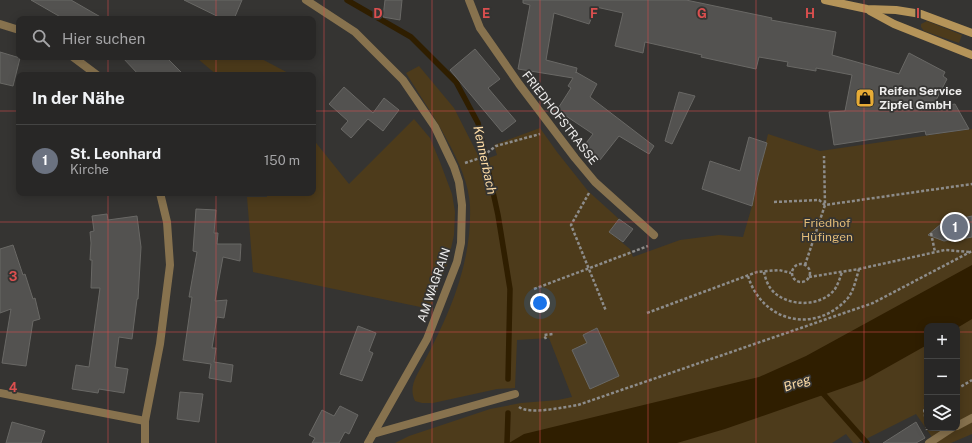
<!DOCTYPE html>
<html lang="de">
<meta charset="utf-8">
<style>
:root{--surface:#282726;--page:#343332;--text:#f1f3f6;--muted:#a5a5a7;--line:#444443;--accent:#95b2f1}
body{margin:0;font-family:"Public Sans",sans-serif;background:var(--page);color:var(--text)}
.controls{position:absolute;right:12px;bottom:12px;display:grid;overflow:hidden;border-radius:8px;box-shadow:0 2px 10px #0003}
.controls button{width:36px;height:36px;display:grid;place-items:center;padding:0;border:0;border-bottom:1px solid var(--line);background:var(--surface);color:var(--text);font:20px sans-serif}
.you{position:absolute;left:540px;top:303px;width:14px;height:14px;margin:-10px;border:3px solid #fff;border-radius:50%;background:#1a73e8;box-shadow:0 0 0 6px #1a73e833}
.badge{display:grid;place-items:center;width:26px;height:26px;border-radius:50%;background:var(--accent);color:#fff;font-size:13px;font-weight:700}
.pin{position:absolute;translate:-50% -50%;border:2px solid #fff;box-shadow:0 1px 4px #0006}
.list{margin:0;padding:0;list-style:none}
h2{display:flex;justify-content:space-between;align-items:center;height:52px;margin:0;padding:0 16px;font-size:17px}
h2 small{font-size:13px;font-weight:400;color:var(--muted)}
.list li{display:grid;grid-template-columns:26px 1fr auto;gap:12px;align-items:center;box-sizing:border-box;height:72px;padding:0 16px;border-top:1px solid var(--line)}
.list b{display:block;font-size:15px;white-space:nowrap}
.list p{margin:0;font-size:13px;white-space:nowrap;color:var(--muted)}
.list em{font-size:13px;font-style:normal;color:var(--muted)}
.icon{flex:none;width:22px;height:22px;fill:none;stroke:currentColor;stroke-width:2;stroke-linecap:round;stroke-linejoin:round}
.map{position:relative;flex:none;width:972px;height:443px;overflow:hidden}
.search{position:absolute;background:var(--surface);box-shadow:0 2px 10px #0003;left:16px;top:16px;width:300px;height:44px;display:flex;align-items:center;gap:10px;box-sizing:border-box;padding:0 14px;border-radius:8px;color:var(--muted);font-size:15px}
.panel{position:absolute;background:var(--surface);box-shadow:0 2px 10px #0003;left:16px;top:72px;width:300px;height:124px;border-radius:8px}
.map>svg:first-child{display:block}
.green{fill:#4d3b1b;fill-rule:evenodd}
.water{fill:#2f1e00}
.lines{fill:none;stroke-linecap:round;stroke-linejoin:round}
.stream{stroke:#2f1e00;stroke-width:5.5}
.building{fill:#535250;stroke:#696865}
.path{stroke:#8d8c8a;stroke-width:2.5;stroke-dasharray:3 2;stroke-linecap:butt}
.street{stroke:#87724e;stroke-width:8}
.secondary{stroke:#b59459;stroke-width:8}
.grid{fill:none;stroke:#db4f4f;stroke-width:1;stroke-opacity:0.55}
.labels{text-anchor:middle;dominant-baseline:central;stroke-width:3.5;stroke-linejoin:round;paint-order:stroke}
.poi-label{font-size:12px;font-weight:bold;fill:#eeedec;stroke:#353432;text-anchor:start}
.street-label{font-size:12px;fill:#eeedec;stroke:#353432}
.park-label{font-size:12px;fill:#e2bb77;stroke:#353432}
.water-label{font-size:13px;font-style:italic;fill:#fbdaa4;stroke:#353432}
.grid-label{font-size:13px;text-anchor:middle;font-weight:bold;fill:#db4f4f;stroke:#353432;stroke-width:3.5;stroke-linejoin:round;paint-order:stroke}
</style>
<div class="map">
<svg width="972" height="443" viewBox="0 0 972 443">
<rect width="100%" height="100%" fill="#353432"/>
<g class="green">
<path d="M927,21L962,35L959,43L924,31L921,27V24Z"/>
<path d="M199,57H258L292,75H217L198,59Z"/>
<path d="M419,66L454,108L481,161L497,155L494,145L540,128L557,152L588,191L619,219L609,232L630,249L633,257L680,240L719,235L743,237L752,206L758,176L768,134L820,151L972,129V434L951,443H936L916,414L858,443H853L846,434L832,443H395L409,436L490,409L521,403L558,400L572,397L549,338L517,340L515,388L497,389L433,403H422L415,401C408,387 417,375 424,362C450,313 472,263 470,206C469,165 428,109 406,73ZM927,326H957V428H927Z"/>
<path d="M414,119L430,138L440,162L452,194L455,212L454,235L448,262L430,309L253,272L247,197H267V193H313V139L349,184Z"/>
</g>
<path class="water" d="M972,265V319L957,328V326H927V345L863,381L725,429L677,443H509L524,434L759,377L806,356Z"/>
<g class="lines">
<g class="stream">
<path d="M347,0L411,37L456,82L478,123L498,215L510,289L508,379"/>
<path d="M819,389L867,443"/>
<path d="M507,443L508,413"/>
</g>
</g>
<g class="building">
<path d="M31,0H71L104,19H64Z"/>
<path d="M184,0H242L234,19H223Z"/>
<path d="M385,0H402L400,20L383,17Z"/>
<path d="M523,0H686L772,18L771,20L836,32L832,55L899,74L909,53L945,72L943,76L947,79L932,108L955,104L969,129L926,135L925,131L834,145L829,112L845,111L852,75L816,68V71L787,66L788,62L759,57L756,69L701,57L702,55L645,42L643,53L615,46L623,13L596,7L589,24L554,13L546,60L577,68L576,73V72L597,84L590,97L654,146L649,154L619,136L600,160L583,147L593,134L557,110L571,88L568,86L573,78L518,69L530,5L523,3Z"/>
<path d="M475,49L500,79L488,88L516,121L502,132L450,70Z"/>
<path d="M0,52L20,58L13,86L0,83Z"/>
<path d="M122,57H166L184,75H139Z"/>
<path d="M344,87L373,113L384,98L399,110L383,131L368,119L351,138L341,129L348,121L329,104Z"/>
<path d="M679,92L695,96L672,144L665,141Z"/>
<path d="M749,137L767,143L758,176L752,206L702,189L710,161L740,171Z"/>
<path d="M196,209L216,210L214,233H218L217,244H241L240,261L223,257L215,301L227,300L224,318L217,317L212,348H216L214,362L233,365L231,382L209,378L211,364L183,360L192,297H189L197,252L193,251Z"/>
<path d="M107,214L108,220L137,216L141,247L138,299H137L132,339L119,337L115,367L128,369L124,393L99,389L98,393L72,389L76,365L89,367L100,288H91L92,260H90L91,243L90,232L94,231L92,216Z"/>
<path d="M972,216V237L956,240V239L944,241L928,235L941,224L953,223V220Z"/>
<path d="M619,219L633,229L623,242L609,232Z"/>
<path d="M13,245L23,275L25,274L33,299L35,298L40,319L33,321L26,366L2,363L11,309L0,313V249Z"/>
<path d="M358,326L376,333L369,351L373,353L362,381L340,374Z"/>
<path d="M597,328L619,376L590,389L572,350L587,343L583,335Z"/>
<path d="M180,392L203,394L199,422L177,419Z"/>
<path d="M340,406L358,415L349,434L345,432L339,443H312L315,438L309,435L322,410L334,416Z"/>
<path d="M12,422L45,431L41,443H6Z"/>
<path d="M916,422L925,438L916,443H883Z"/>
</g>
<g class="lines">
<g class="path">
<path d="M465,163L480,158L496,146L540,134"/>
<path d="M589,193L571,225L606,311"/>
<path d="M774,202L819,200L825,205L972,184"/>
<path d="M931,233L935,252"/>
<circle cx="801" cy="273" r="9"/>
<path d="M805,265L825,205L824,156"/>
<path d="M764,272C765,277 767,284 771,289C785,307 821,308 835,289C838,284 840,278 842,272"/>
<path d="M748,276C762,322 815,335 848,298C854,290 856,279 859,269"/>
<path d="M809,277L859,269L945,250L969,252"/>
<path d="M534,289L648,246"/>
<path d="M647,313L757,272L779,270L791,273"/>
<path d="M546,339L544,335L553,334"/>
<path d="M957,389L972,380"/>
<path d="M927,406L924,408L927,430"/>
<path d="M519,407C530,415 564,407 578,405L873,303L972,251"/>
</g>
<g class="street">
<path d="M306,0L355,32L403,80L435,127L454,167L459,182L462,205L461,243L457,262L443,298L427,339L368,443"/>
<path d="M469,0L480,28L519,84L575,158L595,182L654,235"/>
<path d="M0,24L19,30"/>
<path d="M73,57L97,75"/>
<path d="M0,393L145,421"/>
<path d="M957,426L972,418"/>
<path d="M373,434L515,394"/>
<path d="M145,443V421L160,344L170,265L167,222L160,193"/>
<path d="M929,443L952,428"/>
</g>
<g class="secondary">
<path d="M825,0L867,9L896,10L921,14L972,33"/>
<path d="M870,11L894,24L972,55"/>
</g>
</g>
<path class="grid" d="M108,0V19M216,0V19M324,0V443M432,0V443M540,0V443M648,0V443M756,0V443M864,0V443M108,57V75M216,57V75M0,111H19M313,111H972M108,193V443M216,193V443M0,222H972M0,332H927M957,332H972"/>
<defs>
<g id="shop-square" transform="scale(1)"><rect x="-9" y="-9" width="18" height="18" rx="4" fill="#e7ac36" stroke="#353432"/><path d="M-5-2.5h2.3a2.7 3.5 0 0 1 5.4 0H5L5.5 6h-11ZM-1.5-2.5h3a1.5 2.3 0 0 0-3 0Z" fill="#111"/></g>
</defs>
<g fill-rule="evenodd">
<use href="#shop-square" x="865" y="98"/>
</g>
<g class="labels">
<g class="poi-label">
<text x="879" y="91">Reifen Service<tspan x="879" dy="14">Zipfel GmbH</tspan></text>
</g>
<g class="street-label">
<text transform="translate(560 118) rotate(52)">FRIEDHOFSTRASSE</text>
<text transform="translate(434 285) rotate(-71)">AM WAGRAIN</text>
</g>
<g class="park-label">
<text x="827" y="223">Friedhof<tspan x="827" dy="14">Hüfingen</tspan></text>
</g>
<g class="water-label">
<text transform="translate(485 160) rotate(78)">Kennerbach</text>
<text transform="translate(797 383) rotate(-19)">Breg</text>
</g>
</g>
<g class="grid-label">
<text x="378" y="18">D</text>
<text x="486" y="18">E</text>
<text x="594" y="18">F</text>
<text x="702" y="18">G</text>
<text x="810" y="18">H</text>
<text x="918" y="18">I</text>
<text x="13" y="281">3</text>
<text x="13" y="392">4</text>
</g>
</svg>
<div class="controls">
<button>+</button>
<button>−</button>
<button><svg class="icon" aria-label="layers" viewBox="0 0 24 24"><path d="M12 4l9 5-9 5-9-5zM3 14l9 5 9-5"/></svg></button>
</div>
<div class="you"></div>
<div class="pin badge" style="left:955px;top:227px;background:#6b7280">1</div>
<div class="search"><svg class="icon" aria-label="search" viewBox="0 0 24 24"><circle cx="10" cy="10" r="6"/><path d="M15 15l6 6"/></svg>Hier suchen</div>
<section class="panel">
<h2>In der Nähe<small></small></h2>
<ul class="list">
<li><span class="badge" style="background:#6b7280">1</span><div><b>St. Leonhard</b><p>Kirche</p></div><em>150 m</em></li>
</ul>
</section>
</div>
